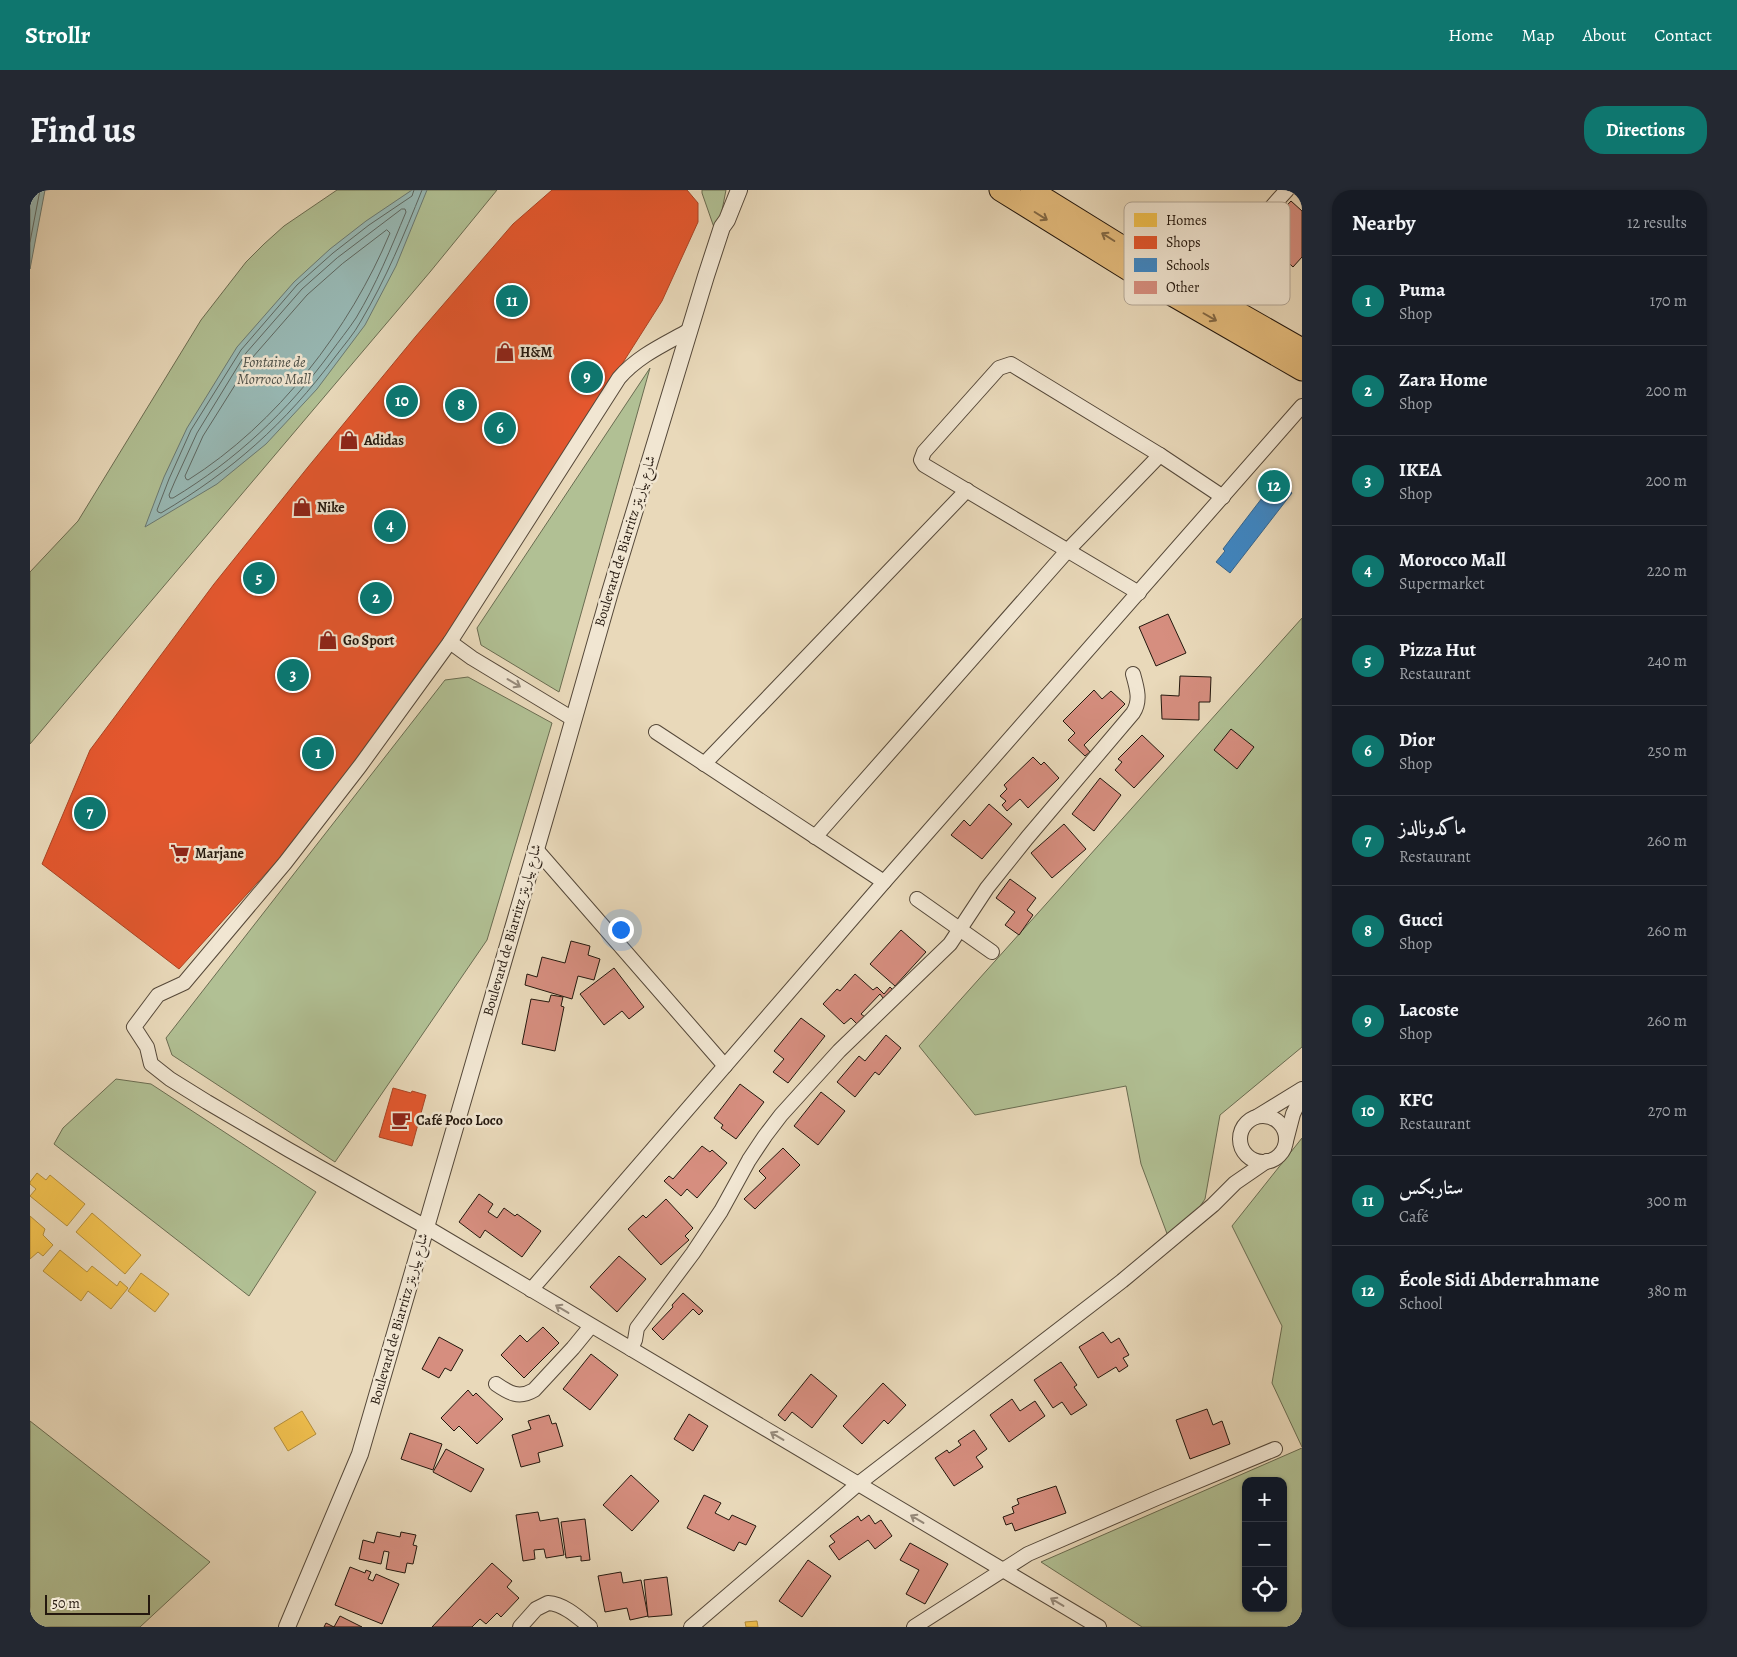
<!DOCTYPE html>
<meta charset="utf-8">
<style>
:root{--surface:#171b24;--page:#242831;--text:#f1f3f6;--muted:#9ea1a6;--line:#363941;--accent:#0f766e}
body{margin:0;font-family:Alegreya,Amiri,serif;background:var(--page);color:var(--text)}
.controls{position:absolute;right:15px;bottom:15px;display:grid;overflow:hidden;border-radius:10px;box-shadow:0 1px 4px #0004}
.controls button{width:45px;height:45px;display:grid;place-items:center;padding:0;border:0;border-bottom:1px solid var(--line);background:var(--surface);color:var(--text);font:25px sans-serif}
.scale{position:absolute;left:15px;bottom:12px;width:105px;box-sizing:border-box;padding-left:5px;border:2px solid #24180e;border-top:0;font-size:14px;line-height:18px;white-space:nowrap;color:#24180e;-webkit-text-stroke:4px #f1e6d2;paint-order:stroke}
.you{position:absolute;left:590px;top:739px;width:18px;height:18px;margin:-12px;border:4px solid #fff;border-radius:50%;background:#1a73e8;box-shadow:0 0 0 8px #1a73e833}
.badge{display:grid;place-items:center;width:32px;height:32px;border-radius:50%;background:var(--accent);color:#fff;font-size:16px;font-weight:700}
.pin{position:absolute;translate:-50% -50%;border:2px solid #fff;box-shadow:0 1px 5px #0006}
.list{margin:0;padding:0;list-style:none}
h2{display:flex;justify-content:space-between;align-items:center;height:65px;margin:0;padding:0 20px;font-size:21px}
h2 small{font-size:16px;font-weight:400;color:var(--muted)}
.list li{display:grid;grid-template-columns:32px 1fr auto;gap:15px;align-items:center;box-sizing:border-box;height:90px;padding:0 20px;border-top:1px solid var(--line)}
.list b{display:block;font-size:19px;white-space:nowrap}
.list p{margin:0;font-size:16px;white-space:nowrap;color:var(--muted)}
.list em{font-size:16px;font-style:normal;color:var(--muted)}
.icon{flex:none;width:28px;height:28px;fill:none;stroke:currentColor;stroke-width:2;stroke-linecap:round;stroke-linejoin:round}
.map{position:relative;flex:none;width:1272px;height:1437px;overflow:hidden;border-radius:20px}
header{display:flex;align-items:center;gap:30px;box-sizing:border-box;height:70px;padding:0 25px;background:var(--accent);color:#fff}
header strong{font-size:24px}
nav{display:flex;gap:28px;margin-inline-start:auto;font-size:18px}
.intro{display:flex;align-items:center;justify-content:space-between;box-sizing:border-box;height:120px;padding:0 30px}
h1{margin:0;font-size:35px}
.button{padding:12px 22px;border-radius:20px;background:var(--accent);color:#fff;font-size:18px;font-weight:700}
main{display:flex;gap:30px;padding:0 30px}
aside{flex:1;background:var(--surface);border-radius:20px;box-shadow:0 1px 4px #0004}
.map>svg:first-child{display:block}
.green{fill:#b1c094;stroke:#6a6c51;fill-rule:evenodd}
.water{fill:#98b9b5;stroke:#6a7972}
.homes{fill:#f2c14e;stroke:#b48e3b}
.shops{fill:#e4572e;stroke:#aa4424}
.schools{fill:#3f88c5;stroke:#37668e}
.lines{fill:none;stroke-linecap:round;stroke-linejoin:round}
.shore{stroke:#5e6862;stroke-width:1}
.building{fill:#d68e7f;stroke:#24180e}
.minor-casing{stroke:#554839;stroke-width:16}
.tertiary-casing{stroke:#554839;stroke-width:18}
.primary-casing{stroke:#24180e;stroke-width:23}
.minor{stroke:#f1e6d2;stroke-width:14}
.tertiary{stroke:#f1e6d2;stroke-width:16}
.primary{stroke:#e4bc7d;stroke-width:21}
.oneway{stroke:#846a46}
.oneway2{stroke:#95897a}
.labels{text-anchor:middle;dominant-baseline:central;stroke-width:5;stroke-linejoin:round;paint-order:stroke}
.poi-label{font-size:14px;font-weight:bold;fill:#24180e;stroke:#f1e6d2;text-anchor:start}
.street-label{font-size:14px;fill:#24180e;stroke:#f1e6d2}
.water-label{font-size:15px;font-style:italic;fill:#4d5048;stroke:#f1e6d2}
.key{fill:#f1e6d2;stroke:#b4a897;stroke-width:1}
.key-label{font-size:14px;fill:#24180e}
</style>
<header>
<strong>Strollr</strong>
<nav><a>Home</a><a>Map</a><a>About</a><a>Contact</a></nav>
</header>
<div class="intro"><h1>Find us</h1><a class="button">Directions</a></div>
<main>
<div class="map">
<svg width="1272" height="1437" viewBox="0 0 1272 1437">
<rect width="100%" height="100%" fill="#e9d9ba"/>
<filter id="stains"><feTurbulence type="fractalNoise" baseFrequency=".004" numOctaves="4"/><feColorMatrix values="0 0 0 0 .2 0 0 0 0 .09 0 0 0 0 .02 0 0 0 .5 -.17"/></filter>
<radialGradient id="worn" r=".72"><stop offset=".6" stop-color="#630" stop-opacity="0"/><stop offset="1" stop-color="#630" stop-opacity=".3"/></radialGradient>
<g class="green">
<path d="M307,0H467L400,82L0,554V382L48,331L171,130L216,72L234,54L254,36Z"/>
<path d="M672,0H696L687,46L672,3Z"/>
<path d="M620,178L529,502L451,455L447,438Z"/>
<path d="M1272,428V857L1190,925L1175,1009L1142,1057L1111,974L1096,896L945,925L889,856Z"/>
<path d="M438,487L522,533L457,750L305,972L142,865L136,848L415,490Z"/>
<path d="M86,889L121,894L286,1002L219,1106L24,954L33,938Z"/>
<path d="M1272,948V1257L1242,1193L1252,1136L1202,1036Z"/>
<path d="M0,1231L180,1372L110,1437H0Z"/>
<path d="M1272,1258V1433L1262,1437H1112L1011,1372ZM1216,1291H1253V1418H1216Z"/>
</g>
<g class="water">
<path d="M0,0H15L0,79Z"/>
<path d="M382,0H397L366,76L335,135L287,199L236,254L187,294L115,337L134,287L157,238L207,157L264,92L300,59L336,31Z"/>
</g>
<g class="homes">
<path d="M7,983L16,990L20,985L55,1014L37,1036L0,1006L6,999L0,994V992Z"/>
<path d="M62,1023L111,1065L95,1084L46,1042Z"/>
<path d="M0,1026L15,1039L13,1045L23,1055L13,1066L8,1062L0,1069Z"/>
<path d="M30,1060L57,1082L62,1076L87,1096L90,1091L98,1098L81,1119L58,1101L51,1111L13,1081Z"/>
<path d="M111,1083L139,1104L125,1122L98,1101Z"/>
<path d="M272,1221L286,1244L258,1261L244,1238Z"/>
<path d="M727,1431L728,1437H716L715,1432Z"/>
</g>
<g class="shops">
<path d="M522,0H657L668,13V32L632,111L450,398L345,552L257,660L149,779L12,674L60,560L184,394L278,277L386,146L483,34Z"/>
<path d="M363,898L381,903L382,901L396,905L382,956L349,947Z"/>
</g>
<path class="schools" d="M1245,291L1262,303L1200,383L1186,372L1195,361L1193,359Z"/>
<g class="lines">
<g class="shore">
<path d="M384,0L382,6L339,35L303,63L267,95L211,160L161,240L139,289L127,320L128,322L131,323C202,281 255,234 305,167C314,155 324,144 331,131C356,89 374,45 392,0"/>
<path d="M372,19H375L376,22C361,58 346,95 326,128C318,140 309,151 301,162C257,222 206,270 143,308H140L139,305L145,291L167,243L216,163L272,99L307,68Z"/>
<path d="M357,40L360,43C320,139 247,234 158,290L156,289L155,286L173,246L222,168L277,105L312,74Z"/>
<path d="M0,52L10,0"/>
</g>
</g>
<g class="building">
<path d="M1261,11L1272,21V67L1263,77L1229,45Z"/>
<path d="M1138,424L1156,463L1126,476L1109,437Z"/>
<path d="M1150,486L1181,487L1180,512H1169V530L1132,529L1131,505L1149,506Z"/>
<path d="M1064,500L1072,509L1081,501L1095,514L1054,555L1060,562L1055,566L1038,550L1045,543L1033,531Z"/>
<path d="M1201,539L1224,557L1207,579L1184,560Z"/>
<path d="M1112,545L1134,566L1104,598L1085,580L1092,572L1088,569Z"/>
<path d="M1003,567L1011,575L1014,572L1029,588L998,618L990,609L977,621L972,615L976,611L970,606L977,599L974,595Z"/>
<path d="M1070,588L1091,605L1064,641L1042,624Z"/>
<path d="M959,614L982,634L952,669L921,645L934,630L940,636Z"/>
<path d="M1034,634L1056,659L1022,688L1001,663Z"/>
<path d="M980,689L1006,708L997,720L1003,725L989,745L975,735L985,722L966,708Z"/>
<path d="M871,740L896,762L865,796L840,774Z"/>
<path d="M541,751L560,756L558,765L570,769L564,790L548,786L542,809L495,795L497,784L507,787L512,767L535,773Z"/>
<path d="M584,778L614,817L599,829L592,821L574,835L550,804Z"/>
<path d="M825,784L843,800L847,797L854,804L860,797L865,802L856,812L850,804L831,824L835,827L828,835L821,828L814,834L793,814L807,799L810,801Z"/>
<path d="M521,805L533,807L531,816L534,817L525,861L492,854L501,809L519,812Z"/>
<path d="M771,828L795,846L758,893L743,882L754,869L744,861Z"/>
<path d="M856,845L871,858L849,885L845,882L825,907L807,892L829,866L835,871Z"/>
<path d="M710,894L734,912L706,949L691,938L693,935L684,928Z"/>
<path d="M791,902L815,921L788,955L764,936Z"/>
<path d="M672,956L680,962L682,960L697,973L667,1008L657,999L651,1006L634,991L639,986L643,989Z"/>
<path d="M753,958L770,975L725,1019L714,1009L736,988L729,981Z"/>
<path d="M449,1004L463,1014L458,1022L467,1028L474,1018L485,1026L487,1024L511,1041L492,1067L455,1040L450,1048L429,1032Z"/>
<path d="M636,1009L663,1038L655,1046L659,1050L631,1075L598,1039L613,1025L616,1028Z"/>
<path d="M589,1066L616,1089L587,1122L560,1097Z"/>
<path d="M653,1103L673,1121L669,1125L663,1119L633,1150L622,1139L643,1117L642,1115Z"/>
<path d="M513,1137L529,1153L494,1188L471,1165L490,1145L497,1152Z"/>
<path d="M1073,1142L1081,1153L1089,1148L1099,1165L1093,1168L1098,1176L1089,1182L1086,1177L1068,1188L1049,1157Z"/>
<path d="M409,1147L433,1160L421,1181L415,1178L409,1188L392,1179Z"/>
<path d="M561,1164L588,1185L560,1220L533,1199Z"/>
<path d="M1031,1172L1047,1195L1044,1197L1057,1215L1041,1225L1032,1212L1023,1218L1004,1190Z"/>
<path d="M781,1184L807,1206L782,1238L762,1222L755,1231L748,1225Z"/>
<path d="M853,1193L876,1215L858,1234L854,1230L832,1254L813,1236Z"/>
<path d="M438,1200L443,1206L446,1203L473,1229L447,1254L429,1236L424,1241L411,1228Z"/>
<path d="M982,1209L990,1221L1005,1211L1015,1226L979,1252L960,1225Z"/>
<path d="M1177,1219L1183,1235L1192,1231L1200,1254L1160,1269L1146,1230Z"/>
<path d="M659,1224L678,1236L663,1261L644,1249Z"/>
<path d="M519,1225L522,1234L526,1233L533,1256L508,1263L510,1272L491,1277L482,1245L501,1239L498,1231Z"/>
<path d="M944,1240L957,1259L946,1267L953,1277L924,1296L905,1268L917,1260L919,1263L931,1255L928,1251Z"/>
<path d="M380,1243L412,1254L403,1280L371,1269Z"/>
<path d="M416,1259L454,1279L441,1302L403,1282Z"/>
<path d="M601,1285L629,1311L602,1341L573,1315Z"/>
<path d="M1026,1296L1036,1323L985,1341L982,1333L976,1335L973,1327L984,1323L982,1317L989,1314L987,1309Z"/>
<path d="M674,1305L691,1313L685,1323L699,1330L702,1325L726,1336L716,1355L709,1352L704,1361L657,1338Z"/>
<path d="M508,1322L510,1331L528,1328L534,1365L516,1368L514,1359L504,1360L505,1369L493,1371L486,1325Z"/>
<path d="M839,1325L845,1334L851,1330L862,1346L845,1359L838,1350L809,1370L799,1356L805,1352L800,1346L828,1326L831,1331Z"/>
<path d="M555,1329L560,1370L551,1371V1366L536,1368L531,1332Z"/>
<path d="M347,1342L370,1347L371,1342L386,1345L383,1355L387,1356L383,1374L377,1373L375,1383L356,1379L359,1362L354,1361L351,1374L329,1369L333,1350L344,1353Z"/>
<path d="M880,1353L918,1374L895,1414L876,1404L889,1380L870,1370Z"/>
<path d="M778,1370L801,1386L772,1427L749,1411Z"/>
<path d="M462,1373L482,1391L477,1397L489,1408L471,1427L467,1423L456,1434L450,1429L442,1437H402Z"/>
<path d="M320,1377L335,1383L336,1380L341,1382L338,1389L343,1391L346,1384L369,1394L352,1434L305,1415Z"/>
<path d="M591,1382L593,1393L611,1390L618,1426L600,1430L597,1418L575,1422L568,1386Z"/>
<path d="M637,1387L642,1425L618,1427L614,1390Z"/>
<path d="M310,1426L332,1437H294L296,1433L304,1437Z"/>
</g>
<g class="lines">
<g class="minor-casing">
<g id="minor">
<path d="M1178,105C1201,67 1227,32 1257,0"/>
<path d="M658,141C633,155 608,166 589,188L420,452L330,576L255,673L154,793L128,805L104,837L117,857L121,874L140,889L177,912L259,960L396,1037L1069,1437"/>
<path d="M1109,403L894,275L891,270L894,262L969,178L981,174L1130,265L1193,307"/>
<path d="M420,452L442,468L543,529"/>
<path d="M626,542L854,692"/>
<path d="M674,574L937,300"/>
<path d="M785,647L1038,360L1130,265"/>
<path d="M505,658L695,876"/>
<path d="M887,709L962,762"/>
<path d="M1228,926L1272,899"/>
<circle cx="1233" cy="949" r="23"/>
<path d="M1256,951L1263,924L1272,905"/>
<path d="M501,1100L854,692L1272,216"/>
<path d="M601,1159L605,1150L607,1138L663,1063L691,1021L719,970L735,946L751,925L809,861L920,754L957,698L997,648L1103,523C1111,511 1107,498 1103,484"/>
<path d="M466,1194C479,1203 489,1209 504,1200L543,1158L561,1136"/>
<path d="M490,1437L506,1419L518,1413C534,1414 548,1427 560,1437"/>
<path d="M661,1437L828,1294L1092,1091L1183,1015L1205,993L1237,971"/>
<path d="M884,1437L998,1364L1127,1308L1245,1259"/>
</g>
</g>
<g class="tertiary-casing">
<path id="tertiary" d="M257,1437L330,1264L534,563L580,402L676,86L692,37L697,30L709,0"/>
</g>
<g class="primary-casing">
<g id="primary">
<path d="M970,0L1102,82L1272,180"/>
<path d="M1001,0L1093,57L1272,159"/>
</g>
</g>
<use href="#minor" class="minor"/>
<use href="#tertiary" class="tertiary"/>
<use href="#primary" class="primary"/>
</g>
<defs><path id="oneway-shaft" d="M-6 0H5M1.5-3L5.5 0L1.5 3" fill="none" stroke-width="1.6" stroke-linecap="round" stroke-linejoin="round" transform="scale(1.25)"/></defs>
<g class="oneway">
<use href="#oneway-shaft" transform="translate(1011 26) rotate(32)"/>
<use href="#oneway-shaft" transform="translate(1078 47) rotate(-148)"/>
<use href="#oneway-shaft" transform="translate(1180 127) rotate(30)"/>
</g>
<g class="oneway2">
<use href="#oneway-shaft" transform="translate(484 493) rotate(31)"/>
<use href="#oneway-shaft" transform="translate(532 1119) rotate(-149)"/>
<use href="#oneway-shaft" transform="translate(747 1246) rotate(-149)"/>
<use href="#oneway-shaft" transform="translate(887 1329) rotate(-149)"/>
<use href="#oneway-shaft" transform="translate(1027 1412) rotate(-149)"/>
</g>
<defs>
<g id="shop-bare" transform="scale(1.5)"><path d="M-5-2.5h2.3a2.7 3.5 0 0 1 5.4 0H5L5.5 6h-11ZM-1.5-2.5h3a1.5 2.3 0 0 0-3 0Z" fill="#8f2418" stroke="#f1e6d2" stroke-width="2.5" paint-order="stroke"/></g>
<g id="supermarket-bare" transform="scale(1.5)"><path d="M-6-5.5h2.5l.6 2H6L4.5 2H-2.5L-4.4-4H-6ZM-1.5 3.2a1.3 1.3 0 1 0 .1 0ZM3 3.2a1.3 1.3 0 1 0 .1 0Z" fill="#8f2418" stroke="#f1e6d2" stroke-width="2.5" paint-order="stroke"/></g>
<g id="cafe-bare" transform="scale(1.5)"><path d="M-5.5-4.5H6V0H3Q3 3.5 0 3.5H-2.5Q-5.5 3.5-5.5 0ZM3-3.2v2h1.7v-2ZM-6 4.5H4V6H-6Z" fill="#8f2418" stroke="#f1e6d2" stroke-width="2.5" paint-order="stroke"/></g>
</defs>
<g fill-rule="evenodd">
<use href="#shop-bare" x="475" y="162"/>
<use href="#shop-bare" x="319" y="250"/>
<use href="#shop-bare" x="272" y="317"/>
<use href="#shop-bare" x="298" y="450"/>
<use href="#supermarket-bare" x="150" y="663"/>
<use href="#cafe-bare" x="371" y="930"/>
</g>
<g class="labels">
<g class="poi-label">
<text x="490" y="162">H&amp;M</text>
<text x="334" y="250">Adidas</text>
<text x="287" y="317">Nike</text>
<text x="313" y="450">Go Sport</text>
<text x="165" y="663">Marjane</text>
<text x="386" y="930">Café Poco Loco</text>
</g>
<g class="street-label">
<text transform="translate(595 351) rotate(-73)">Boulevard de Biarritz شارع بياريتز</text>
<text transform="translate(482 740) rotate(-74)">Boulevard de Biarritz شارع بياريتز</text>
<text transform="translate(369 1129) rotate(-74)">Boulevard de Biarritz شارع بياريتز</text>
</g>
<g class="water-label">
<text x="244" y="172">Fontaine de<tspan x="244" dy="17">Morroco Mall</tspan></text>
</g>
</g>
<rect x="1094" y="12" width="166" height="103" rx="8" class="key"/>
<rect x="1104" y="23" width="23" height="14" fill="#f2c14e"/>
<rect x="1104" y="46" width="23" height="13" fill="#e4572e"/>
<rect x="1104" y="68" width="23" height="14" fill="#3f88c5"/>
<rect x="1104" y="91" width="23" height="13" fill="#d68e7f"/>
<g class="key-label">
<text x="1136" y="35">Homes</text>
<text x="1136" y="57">Shops</text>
<text x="1136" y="80">Schools</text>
<text x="1136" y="102">Other</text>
</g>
<rect width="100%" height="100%" filter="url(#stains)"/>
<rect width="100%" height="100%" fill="url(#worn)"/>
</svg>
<div class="controls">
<button>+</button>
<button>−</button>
<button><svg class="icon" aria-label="locate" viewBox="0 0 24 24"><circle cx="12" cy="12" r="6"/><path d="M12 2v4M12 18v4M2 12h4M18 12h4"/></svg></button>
</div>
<div class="scale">50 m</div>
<div class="you"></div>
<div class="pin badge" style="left:288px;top:563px">1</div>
<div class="pin badge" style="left:346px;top:408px">2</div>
<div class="pin badge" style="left:263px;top:485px">3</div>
<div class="pin badge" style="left:360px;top:336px">4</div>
<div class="pin badge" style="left:229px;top:388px">5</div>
<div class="pin badge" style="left:470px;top:238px">6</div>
<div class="pin badge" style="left:60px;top:623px">7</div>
<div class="pin badge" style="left:431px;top:215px">8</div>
<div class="pin badge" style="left:557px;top:187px">9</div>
<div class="pin badge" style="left:372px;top:211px">10</div>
<div class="pin badge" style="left:482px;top:111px">11</div>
<div class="pin badge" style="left:1244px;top:296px">12</div>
</div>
<aside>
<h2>Nearby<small>12 results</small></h2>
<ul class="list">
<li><span class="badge">1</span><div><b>Puma</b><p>Shop</p></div><em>170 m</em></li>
<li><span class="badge">2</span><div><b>Zara Home</b><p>Shop</p></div><em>200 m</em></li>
<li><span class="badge">3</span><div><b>IKEA</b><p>Shop</p></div><em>200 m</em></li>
<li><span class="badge">4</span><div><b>Morocco Mall</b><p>Supermarket</p></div><em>220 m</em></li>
<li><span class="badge">5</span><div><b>Pizza Hut</b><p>Restaurant</p></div><em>240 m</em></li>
<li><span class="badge">6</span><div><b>Dior</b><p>Shop</p></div><em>250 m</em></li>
<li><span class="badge">7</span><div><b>ماكدونالدز</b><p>Restaurant</p></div><em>260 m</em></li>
<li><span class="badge">8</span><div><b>Gucci</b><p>Shop</p></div><em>260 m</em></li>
<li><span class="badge">9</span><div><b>Lacoste</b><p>Shop</p></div><em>260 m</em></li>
<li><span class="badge">10</span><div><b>KFC</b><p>Restaurant</p></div><em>270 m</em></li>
<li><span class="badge">11</span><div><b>ستاربكس</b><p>Café</p></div><em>300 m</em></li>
<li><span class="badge">12</span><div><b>École Sidi Abderrahmane</b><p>School</p></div><em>380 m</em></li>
</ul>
</aside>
</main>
